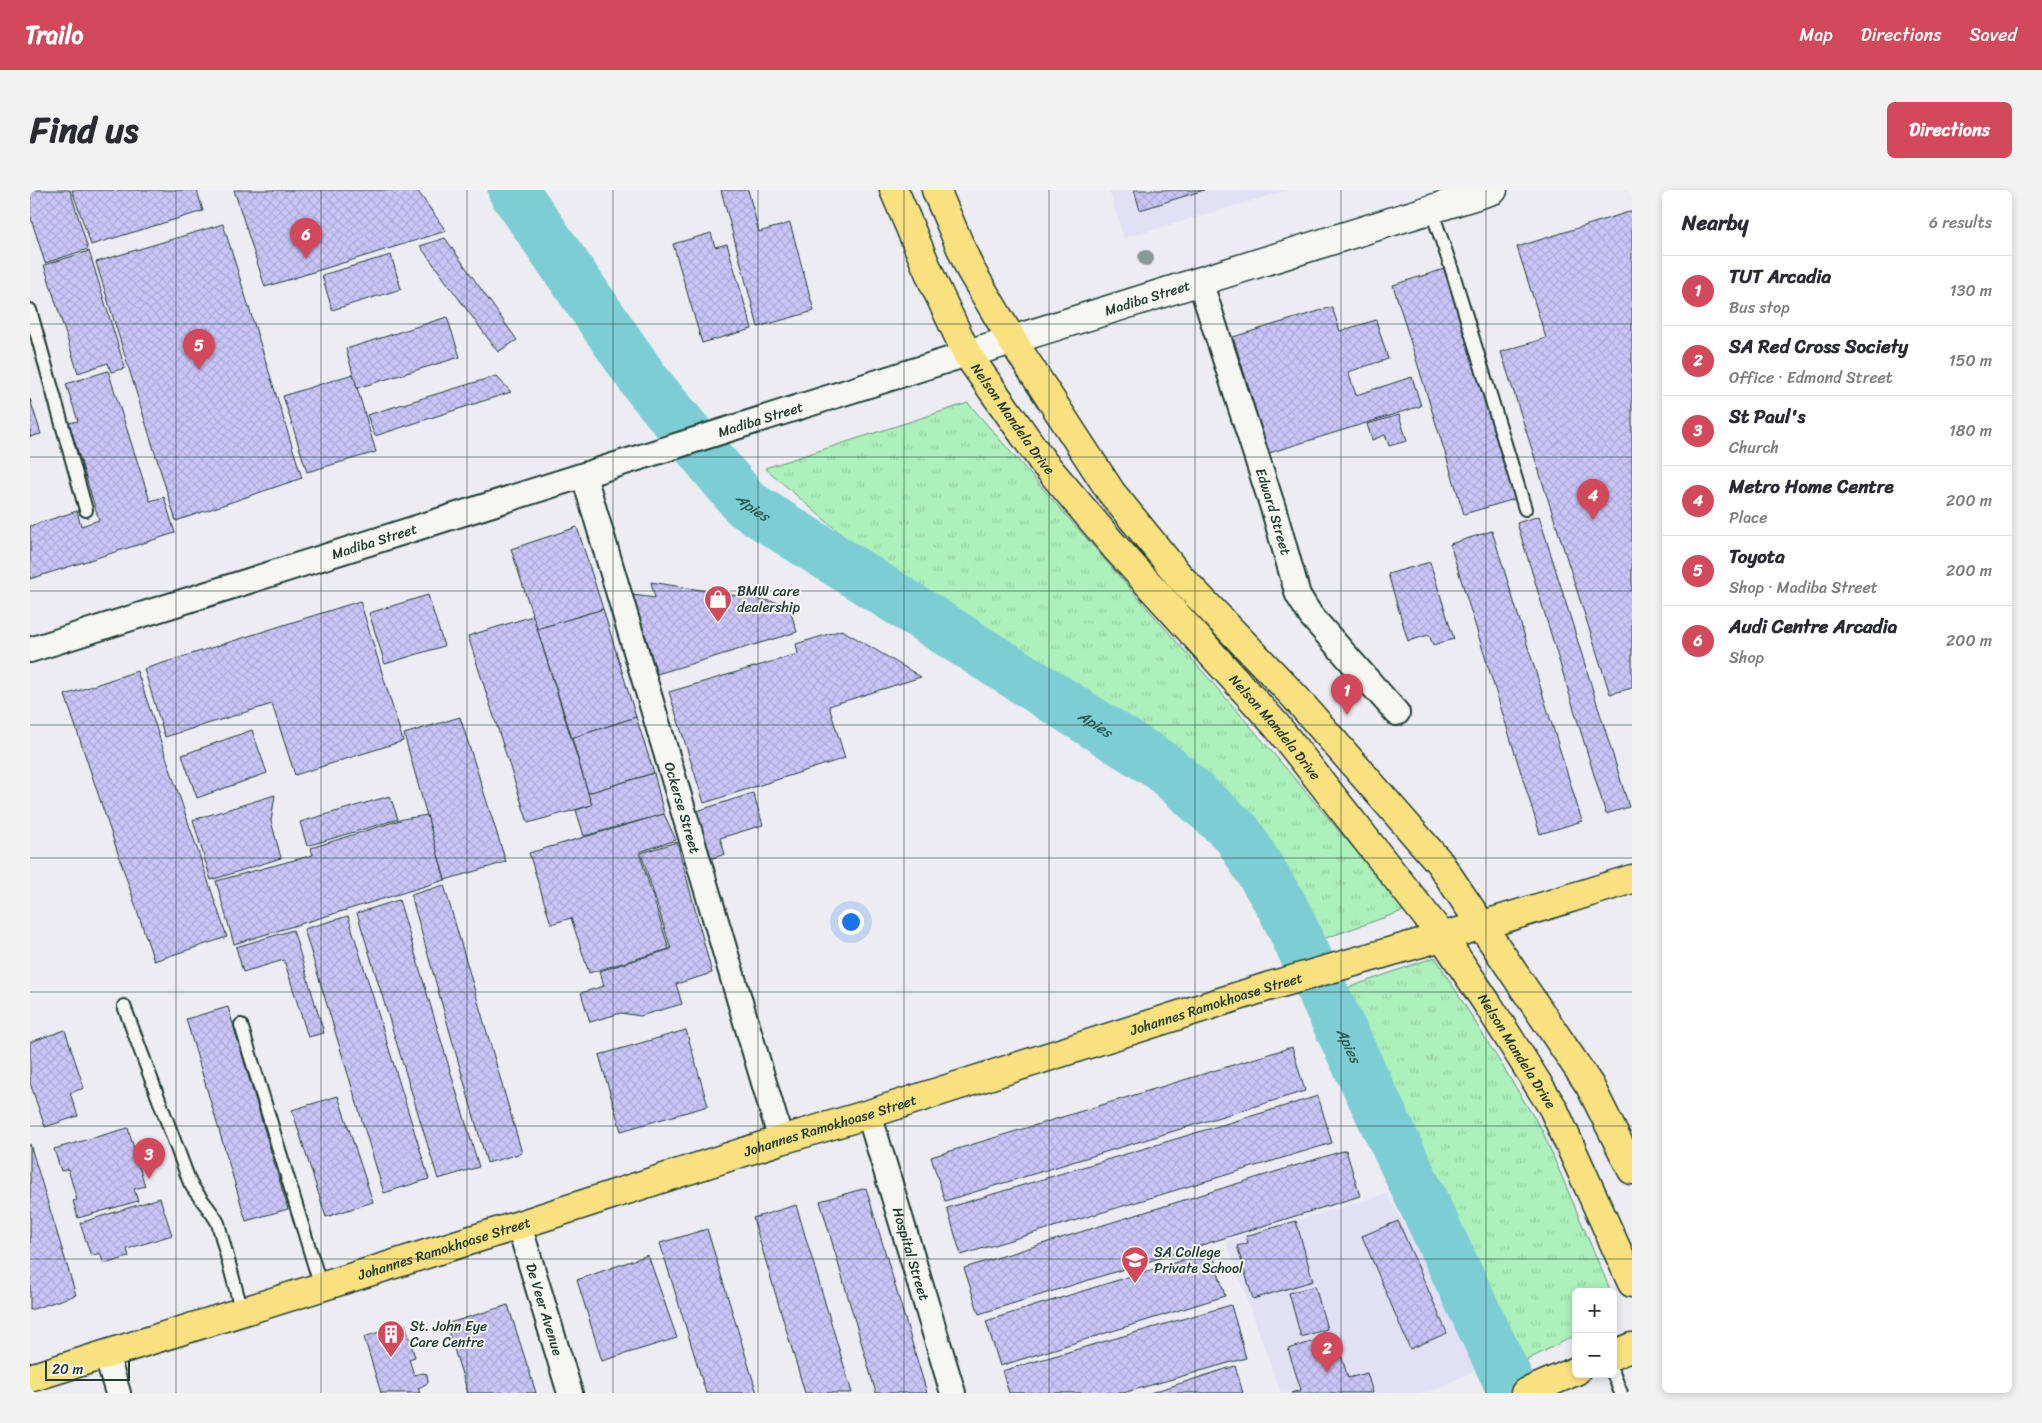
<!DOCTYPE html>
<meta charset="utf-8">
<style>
:root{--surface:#fff;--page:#f2f2f3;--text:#2b2b33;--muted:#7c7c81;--line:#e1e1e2;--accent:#d1495b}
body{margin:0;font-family:Sriracha,sans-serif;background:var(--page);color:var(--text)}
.controls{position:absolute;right:15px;bottom:15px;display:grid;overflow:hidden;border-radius:8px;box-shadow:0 2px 8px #0003}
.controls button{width:45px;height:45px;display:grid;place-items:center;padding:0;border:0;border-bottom:1px solid var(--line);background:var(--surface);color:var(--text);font:25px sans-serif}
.scale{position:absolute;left:15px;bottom:12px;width:85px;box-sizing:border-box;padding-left:5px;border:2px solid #1f3d34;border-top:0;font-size:14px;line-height:18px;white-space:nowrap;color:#1f3d34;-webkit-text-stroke:4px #f6f6f2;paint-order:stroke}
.you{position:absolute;left:820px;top:731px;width:18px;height:18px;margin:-12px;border:4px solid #fff;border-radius:50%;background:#1a73e8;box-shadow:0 0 0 8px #1a73e833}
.badge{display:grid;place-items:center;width:32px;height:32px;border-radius:50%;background:var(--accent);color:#fff;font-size:16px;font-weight:700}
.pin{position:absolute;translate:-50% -41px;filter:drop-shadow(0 1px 2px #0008)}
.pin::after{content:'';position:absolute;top:26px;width:18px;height:15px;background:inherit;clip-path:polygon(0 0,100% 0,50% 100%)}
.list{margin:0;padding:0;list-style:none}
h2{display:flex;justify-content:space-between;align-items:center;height:65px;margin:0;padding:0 20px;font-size:21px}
h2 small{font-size:16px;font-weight:400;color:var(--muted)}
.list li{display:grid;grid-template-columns:32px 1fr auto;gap:15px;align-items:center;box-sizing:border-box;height:70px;padding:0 20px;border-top:1px solid var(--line)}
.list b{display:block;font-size:19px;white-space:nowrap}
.list p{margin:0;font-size:16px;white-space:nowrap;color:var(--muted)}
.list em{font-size:16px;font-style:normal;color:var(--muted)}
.map{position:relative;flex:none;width:1602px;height:1203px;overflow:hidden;border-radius:8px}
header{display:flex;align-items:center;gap:30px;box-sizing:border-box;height:70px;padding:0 25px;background:var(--accent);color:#fff}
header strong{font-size:24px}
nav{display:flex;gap:28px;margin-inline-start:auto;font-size:18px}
.intro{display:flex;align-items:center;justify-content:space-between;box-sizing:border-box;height:120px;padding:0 30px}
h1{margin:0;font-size:35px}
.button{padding:12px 22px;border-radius:8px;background:var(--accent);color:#fff;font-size:18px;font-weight:700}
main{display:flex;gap:30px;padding:0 30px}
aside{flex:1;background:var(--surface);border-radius:8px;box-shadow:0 2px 8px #0003}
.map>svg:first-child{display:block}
.built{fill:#e2e0f4}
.park{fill:url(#park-tufts);stroke:#669678}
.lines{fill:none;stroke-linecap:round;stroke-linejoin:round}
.river{stroke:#7dced4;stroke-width:51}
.building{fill:url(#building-cross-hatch);stroke:#1f3d34}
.service-casing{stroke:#1f3d34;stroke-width:16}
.minor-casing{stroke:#1f3d34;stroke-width:28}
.tertiary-casing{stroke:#1f3d34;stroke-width:31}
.primary-casing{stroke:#1f3d34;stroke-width:31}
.service{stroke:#f6f6f2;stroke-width:12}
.minor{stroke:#f6f6f2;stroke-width:24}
.tertiary{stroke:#f6f6f2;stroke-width:28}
.primary{stroke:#fae180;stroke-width:28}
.tree{fill:#879b95}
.grid{fill:none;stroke:#1f3d34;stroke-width:1;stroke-opacity:0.55}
.labels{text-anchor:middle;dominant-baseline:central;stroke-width:4;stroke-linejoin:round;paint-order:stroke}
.street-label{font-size:14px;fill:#1f3d34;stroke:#f6f6f2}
.poi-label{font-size:14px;fill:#1f3d34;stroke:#f6f6f2;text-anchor:start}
.water-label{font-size:15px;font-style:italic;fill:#325a54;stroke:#f6f6f2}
</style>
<header>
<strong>Trailo</strong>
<nav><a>Map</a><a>Directions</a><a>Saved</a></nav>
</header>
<div class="intro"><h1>Find us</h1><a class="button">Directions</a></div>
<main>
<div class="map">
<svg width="1602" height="1203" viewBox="0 0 1602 1203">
<defs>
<pattern id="park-tufts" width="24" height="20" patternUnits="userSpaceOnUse" patternTransform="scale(1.25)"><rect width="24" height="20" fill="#acf0bb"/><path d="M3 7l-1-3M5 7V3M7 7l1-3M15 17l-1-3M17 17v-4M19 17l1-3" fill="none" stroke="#94cfa1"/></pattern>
<pattern id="building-cross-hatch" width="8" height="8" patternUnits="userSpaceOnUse" patternTransform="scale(1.25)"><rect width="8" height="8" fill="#cac5f8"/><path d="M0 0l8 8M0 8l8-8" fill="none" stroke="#adaad5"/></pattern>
</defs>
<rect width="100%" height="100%" fill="#edecf3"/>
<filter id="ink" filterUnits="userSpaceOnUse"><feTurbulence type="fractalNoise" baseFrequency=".02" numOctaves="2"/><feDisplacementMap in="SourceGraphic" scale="10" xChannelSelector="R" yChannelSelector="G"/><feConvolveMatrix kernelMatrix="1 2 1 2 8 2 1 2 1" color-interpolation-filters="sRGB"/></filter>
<g filter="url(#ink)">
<g class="built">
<path d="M1079,0H1259L1094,48Z"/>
<path d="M1357,1004L1453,1177L1397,1203H1251L1196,1051Z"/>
</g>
<g class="park">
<path d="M938,213L1209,523L1376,720L1290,750L1247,669L1158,580L1038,495L880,404L735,278Z"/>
<path d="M1405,767L1512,940L1581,1102H1546V1145L1491,1173L1309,801Z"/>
</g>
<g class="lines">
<path class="river" id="s1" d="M483,0L616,193L716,314L1133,577L1207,643L1252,716L1484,1203"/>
</g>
<g class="building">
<path d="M0,0H40L58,59L15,73L0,25Z"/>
<path d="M42,0H167L173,21L61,55Z"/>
<path d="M204,0H387L416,41L235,97Z"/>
<path d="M691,0H718L729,42L760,33L784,121L728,137Z"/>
<path d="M1104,0H1174L1110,20Z"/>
<path d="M1602,21V498L1580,504L1471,162L1516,148L1487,57Z"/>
<path d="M193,34L272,288L146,331L66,72Z"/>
<path d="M681,43L685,57L697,54L722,139L672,153L643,54Z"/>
<path d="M415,48L487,150L468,162L390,56Z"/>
<path d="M59,61L95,178L81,182L78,173L48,183L14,75Z"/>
<path d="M361,65L371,99L302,120L292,85Z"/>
<path d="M1414,79L1485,309L1434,324L1363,95Z"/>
<path d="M1302,117L1310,141L1346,130L1358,169L1318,182L1326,205L1382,187L1391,216L1239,263L1203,147Z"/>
<path d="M417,127L430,167L327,198L316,159Z"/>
<path d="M78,181L120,311L134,307L145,343L0,389V336L47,321L51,336L69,330L39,233L48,231L36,194Z"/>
<path d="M323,184L346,262L277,282L253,206Z"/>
<path d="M466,186L481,202L345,246L337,225Z"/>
<path d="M0,209L11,244L0,247Z"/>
<path d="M1369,225L1377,251L1359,256L1355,245L1342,250L1337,234Z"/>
<path d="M1509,326L1599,617L1576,624L1487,333Z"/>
<path d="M547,337L573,419L507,439L481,359Z"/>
<path d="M1462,341L1552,631L1510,644L1420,354Z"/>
<path d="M1400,372L1424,449L1403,455L1399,445L1378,451L1358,384Z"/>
<path d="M621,392L758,414L767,442L627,484L603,405L625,408Z"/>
<path d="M398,405L414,456L355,474L339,423Z"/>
<path d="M330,411L373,551L265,585L242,514L135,547L114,479Z"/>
<path d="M573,419L606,527L542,548L507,439Z"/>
<path d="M503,426L562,615L498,633L438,446Z"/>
<path d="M812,440L891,487L799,516L815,568L674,613L639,502L768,464L766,454Z"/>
<path d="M107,481L197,747L124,771L35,505Z"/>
<path d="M430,527L476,672L415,690L374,544Z"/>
<path d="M606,527L624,583L558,603L542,548Z"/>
<path d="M222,540L237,583L167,608L152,565Z"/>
<path d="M624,583L634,624L554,646L546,620L562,615L558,603Z"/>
<path d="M723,603L733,635L690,648L695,664L677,670L664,622Z"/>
<path d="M245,605L241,631L251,668L181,690L163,630Z"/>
<path d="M360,606L368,629L277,656L270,632Z"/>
<path d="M634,624L646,650L609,662L639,759L559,783L541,728L521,734L499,663Z"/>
<path d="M397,625L415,690L204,754L186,691L283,665L281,658L373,629Z"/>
<path d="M647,652L682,783L646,794L652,814L610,826L591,823L560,832L551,803L574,796L570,781L641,759L611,663Z"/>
<path d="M414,695L492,963L457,973L381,705Z"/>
<path d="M369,710L449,977L408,989L327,723Z"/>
<path d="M318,726L399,989L354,1003L274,739Z"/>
<path d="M263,740L294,843L278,847L254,770L213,782L206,757Z"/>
<path d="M198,817L258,1019L216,1031L156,829Z"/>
<path d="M35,840L54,898L40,903L48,926L15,937L0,893V852Z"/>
<path d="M656,840L678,916L591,941L569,865Z"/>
<path d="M1262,857L1275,901L915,1011L901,967Z"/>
<path d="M308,906L343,1012L296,1027L262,920Z"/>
<path d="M1288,906L1302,953L931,1065L917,1018Z"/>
<path d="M98,938L115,996L104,999L108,1011L48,1028L43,1011L47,1010L38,979L31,981L24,959Z"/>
<path d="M0,954L46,1105L0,1120Z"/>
<path d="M1316,960L1330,1006L949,1124L934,1078Z"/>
<path d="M836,998L897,1203H846L790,1011Z"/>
<path d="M130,1008L142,1045L97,1059L99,1067L74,1074L70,1063L61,1066L50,1033Z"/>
<path d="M766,1015L822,1203H775L723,1028Z"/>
<path d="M1266,1031L1283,1091L1223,1109L1207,1056L1218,1053L1216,1046Z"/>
<path d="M1368,1031L1417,1143L1380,1159L1332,1046Z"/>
<path d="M677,1039L727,1203H676L630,1053Z"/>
<path d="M1182,1061L1195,1106L970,1176L956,1131Z"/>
<path d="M618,1065L647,1148L572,1171L547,1090Z"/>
<path d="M1285,1096L1297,1139L1271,1147L1259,1103Z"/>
<path d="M478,1115L506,1203H438L416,1134Z"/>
<path d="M1201,1115L1216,1168L1093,1203H979L972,1181Z"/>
<path d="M375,1134L385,1167L379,1169L384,1185L393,1183L397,1184L398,1193L388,1198L390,1203H351L334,1147Z"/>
<path d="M1305,1145L1318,1188L1337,1183L1343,1203H1261L1271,1200L1258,1159Z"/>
<path d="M1205,1176L1213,1203H1120Z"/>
</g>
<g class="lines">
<g class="service-casing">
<g id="service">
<path d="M1401,19L1421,77L1495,319"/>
<path d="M0,120L56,320"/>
<path d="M94,816L160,993C168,1007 180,1018 188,1033L212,1122"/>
<path d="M211,835L291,1097"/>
<path d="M1583,1183L1591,1203"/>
</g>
</g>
<g class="minor-casing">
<g id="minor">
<path id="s2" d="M1170,91L1244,321L1268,405L1281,426L1367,523"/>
<path id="s3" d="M554,286L751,950"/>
<path id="s4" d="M0,460L937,164"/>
<path id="s5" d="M839,924L923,1203"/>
<path id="s6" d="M489,1035L540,1203"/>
<path d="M76,1164L88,1203"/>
</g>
</g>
<g class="tertiary-casing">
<g id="tertiary">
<path id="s7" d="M937,164L1463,0"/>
</g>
</g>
<g class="primary-casing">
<g id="primary">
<path id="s8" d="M864,0L904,94L937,164L1013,272L1085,357L1246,535L1412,746L1457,813L1523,918L1602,1093"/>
<path d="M906,0L940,79L982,150L1081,302L1150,387L1265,507L1409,672L1560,896L1602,980"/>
<path d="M1583,1165L1602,1157"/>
<path id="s9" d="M0,1188L489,1035L751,950L839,924L1237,797L1453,735L1602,689"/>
<path d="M1495,1203L1546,1181"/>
</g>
</g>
<use href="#service" class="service"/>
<use href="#minor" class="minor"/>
<use href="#tertiary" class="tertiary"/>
<use href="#primary" class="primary"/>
</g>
<circle class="tree" cx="1116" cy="68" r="8"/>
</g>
<path class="grid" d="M146,0V1203M291,0V1203M437,0V1203M583,0V1203M728,0V1203M874,0V1203M1019,0V1203M1165,0V1203M1311,0V1203M1456,0V1203M0,134H1602M0,267H1602M0,401H1602M0,535H1602M0,668H1602M0,802H1602M0,936H1602M0,1069H1602"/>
<defs>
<g id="shop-pin" transform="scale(1.4375)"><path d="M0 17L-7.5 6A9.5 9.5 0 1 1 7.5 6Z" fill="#d1495b" stroke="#f6f6f2"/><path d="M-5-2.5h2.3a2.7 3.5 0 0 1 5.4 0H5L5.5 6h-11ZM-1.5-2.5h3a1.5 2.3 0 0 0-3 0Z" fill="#fff"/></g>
<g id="school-pin" transform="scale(1.4375)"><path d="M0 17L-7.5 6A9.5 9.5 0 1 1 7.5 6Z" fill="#d1495b" stroke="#f6f6f2"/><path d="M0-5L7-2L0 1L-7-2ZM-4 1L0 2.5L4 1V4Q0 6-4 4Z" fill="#fff"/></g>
<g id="building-pin" transform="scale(1.4375)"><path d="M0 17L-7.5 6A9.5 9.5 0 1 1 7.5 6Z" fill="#d1495b" stroke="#f6f6f2"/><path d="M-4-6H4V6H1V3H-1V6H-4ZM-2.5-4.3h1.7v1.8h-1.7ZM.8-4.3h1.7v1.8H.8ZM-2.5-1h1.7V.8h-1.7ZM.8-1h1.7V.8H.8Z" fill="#fff"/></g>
</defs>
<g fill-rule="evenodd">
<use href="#shop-pin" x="688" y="409"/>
<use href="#school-pin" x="1105" y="1070"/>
<use href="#building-pin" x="361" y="1144"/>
</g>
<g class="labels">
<g class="street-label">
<text stroke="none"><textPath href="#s7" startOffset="189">Madiba Street</textPath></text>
<text stroke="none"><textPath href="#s8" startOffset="259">Nelson Mandela Drive</textPath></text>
<text stroke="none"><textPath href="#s4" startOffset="766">Madiba Street</textPath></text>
<text stroke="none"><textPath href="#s2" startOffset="242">Edward Street</textPath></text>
<text stroke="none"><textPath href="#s4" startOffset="361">Madiba Street</textPath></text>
<text stroke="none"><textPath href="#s8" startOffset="664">Nelson Mandela Drive</textPath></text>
<text stroke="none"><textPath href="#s3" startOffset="346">Ockerse Street</textPath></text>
<text stroke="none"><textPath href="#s9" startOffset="1244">Johannes Ramokhoase Street</textPath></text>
<text stroke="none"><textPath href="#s8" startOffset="1069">Nelson Mandela Drive</textPath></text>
<text stroke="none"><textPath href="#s9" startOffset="839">Johannes Ramokhoase Street</textPath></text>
<text stroke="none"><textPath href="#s9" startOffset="434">Johannes Ramokhoase Street</textPath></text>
<text stroke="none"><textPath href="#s5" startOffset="146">Hospital Street</textPath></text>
<text stroke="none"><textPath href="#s6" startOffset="88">De Veer Avenue</textPath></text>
</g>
<g class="poi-label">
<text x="707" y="401">BMW care<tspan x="707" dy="16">dealership</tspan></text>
<text x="1124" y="1062">SA College<tspan x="1124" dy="16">Private School</tspan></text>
<text x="380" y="1136">St. John Eye<tspan x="380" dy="16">Care Centre</tspan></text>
</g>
<g class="water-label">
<text stroke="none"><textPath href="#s1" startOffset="399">Apies</textPath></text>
<text stroke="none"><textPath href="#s1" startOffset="804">Apies</textPath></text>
<text stroke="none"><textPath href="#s1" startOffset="1224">Apies</textPath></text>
</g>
</g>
</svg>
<div class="controls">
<button>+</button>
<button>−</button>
</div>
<div class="scale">20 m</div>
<div class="you"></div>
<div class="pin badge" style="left:1317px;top:525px">1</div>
<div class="pin badge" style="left:1297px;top:1183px">2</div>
<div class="pin badge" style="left:119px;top:989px">3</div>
<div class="pin badge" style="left:1563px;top:330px">4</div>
<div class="pin badge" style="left:169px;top:180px">5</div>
<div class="pin badge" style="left:276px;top:69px">6</div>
</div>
<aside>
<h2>Nearby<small>6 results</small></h2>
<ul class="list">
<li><span class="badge">1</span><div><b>TUT Arcadia</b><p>Bus stop</p></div><em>130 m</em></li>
<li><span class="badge">2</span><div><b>SA Red Cross Society</b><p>Office · Edmond Street</p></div><em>150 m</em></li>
<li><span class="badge">3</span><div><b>St Paul's</b><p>Church</p></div><em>180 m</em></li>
<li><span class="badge">4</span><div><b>Metro Home Centre</b><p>Place</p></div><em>200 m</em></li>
<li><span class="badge">5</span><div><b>Toyota</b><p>Shop · Madiba Street</p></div><em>200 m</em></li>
<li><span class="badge">6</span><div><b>Audi Centre Arcadia</b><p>Shop</p></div><em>200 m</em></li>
</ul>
</aside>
</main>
